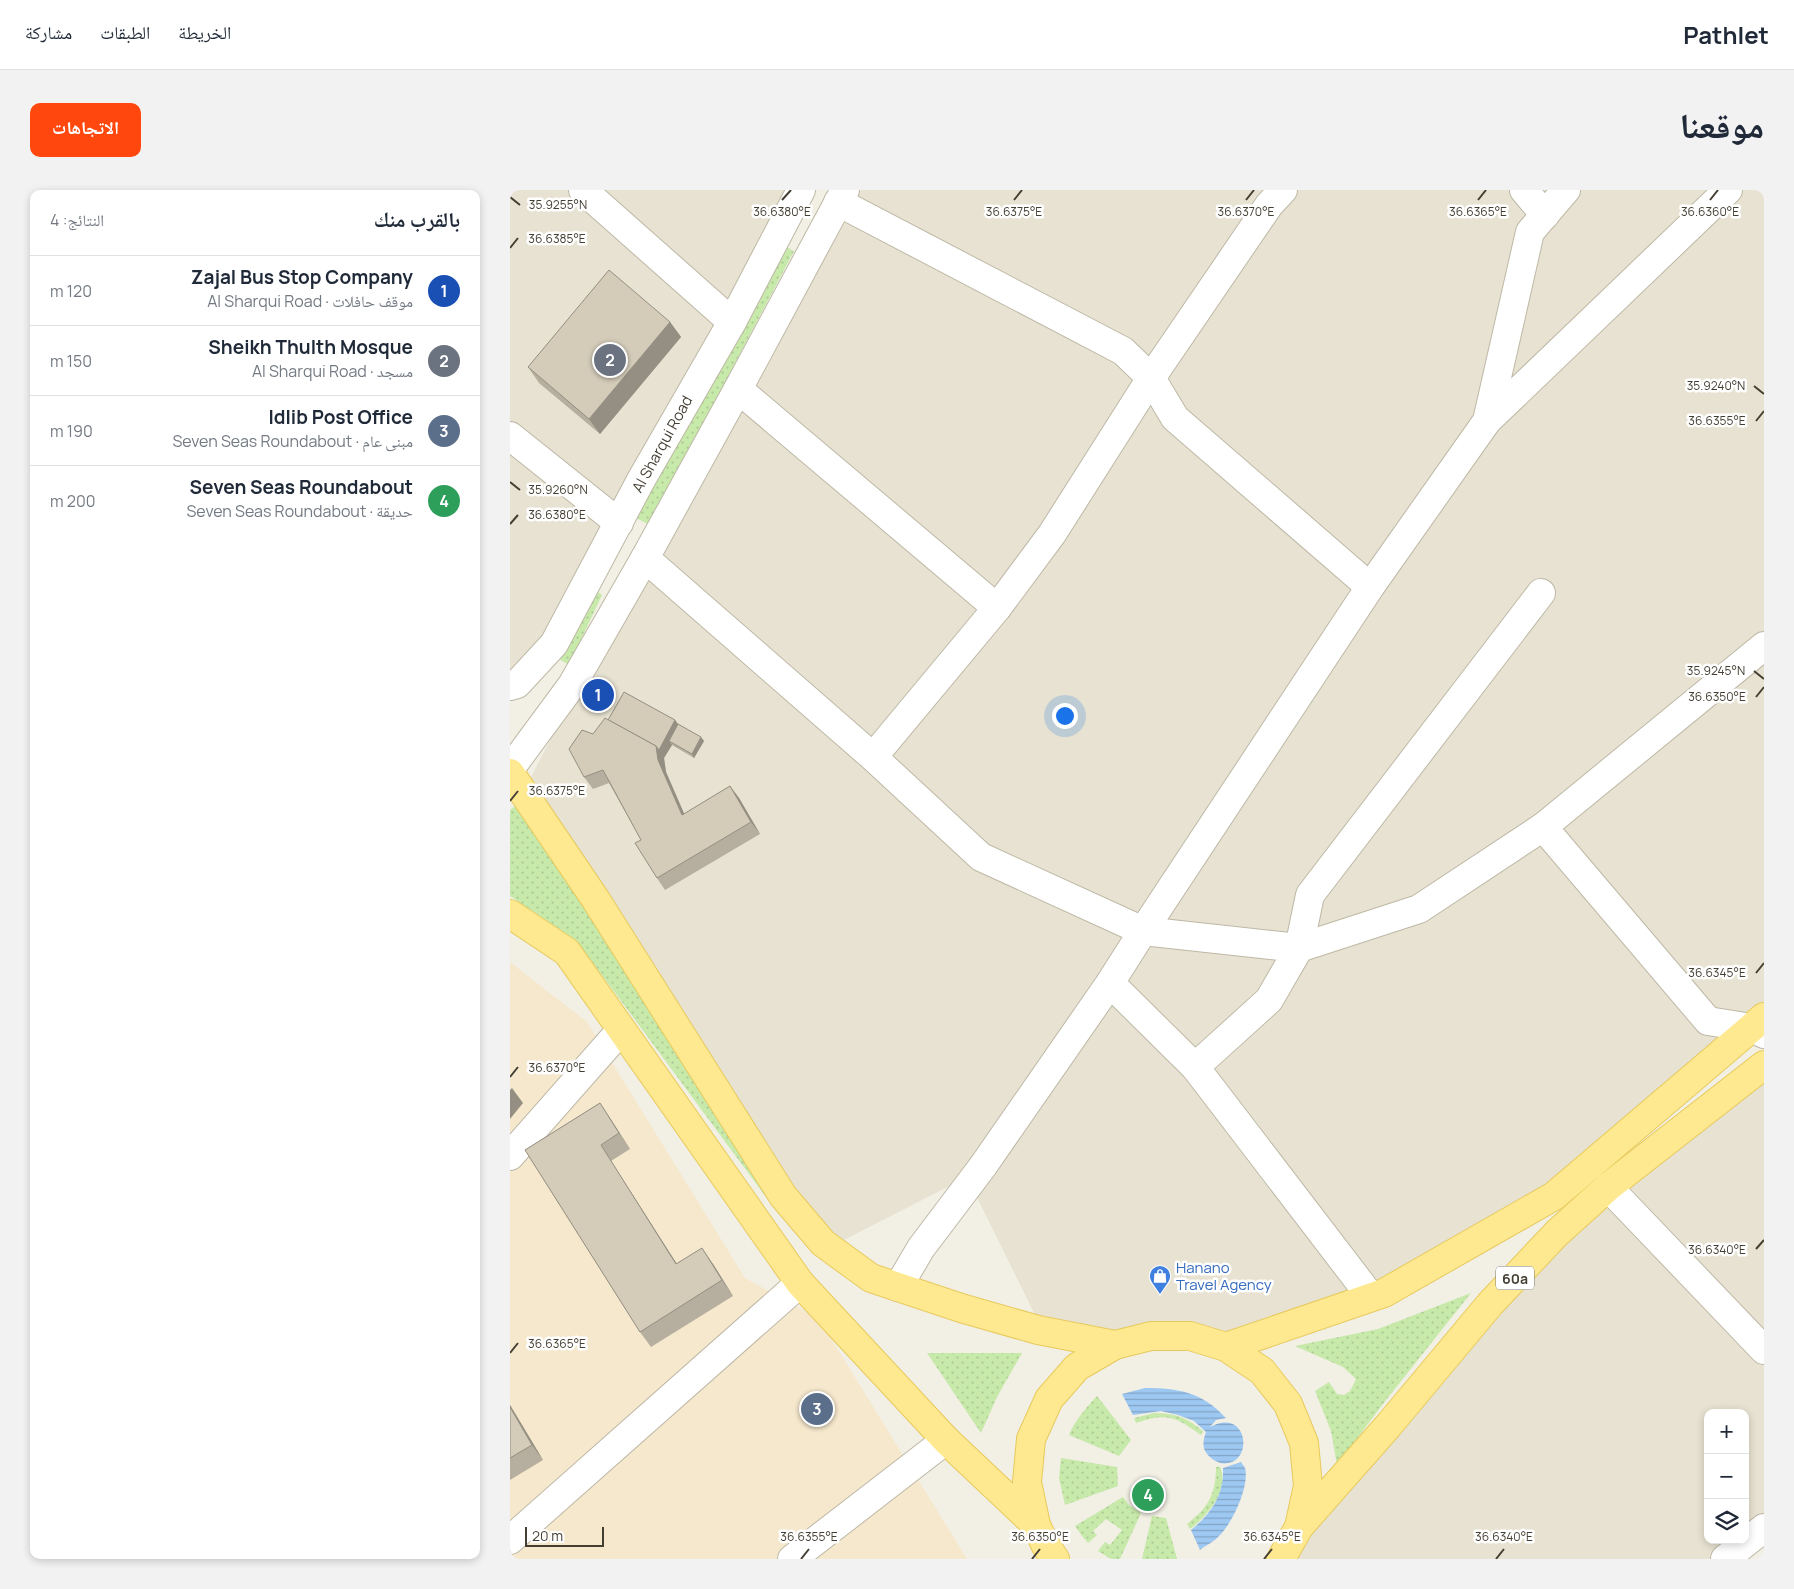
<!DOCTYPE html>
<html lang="ar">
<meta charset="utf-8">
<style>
:root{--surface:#fff;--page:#f2f2f3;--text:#1f2937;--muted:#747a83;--line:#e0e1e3;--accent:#ff470e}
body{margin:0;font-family:Manrope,"Noto Naskh Arabic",sans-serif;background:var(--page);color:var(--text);direction:rtl}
.controls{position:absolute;right:15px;bottom:15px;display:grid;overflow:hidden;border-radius:10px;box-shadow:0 2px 8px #0003}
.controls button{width:45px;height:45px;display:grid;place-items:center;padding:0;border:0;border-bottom:1px solid var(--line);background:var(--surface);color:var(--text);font:25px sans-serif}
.scale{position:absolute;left:15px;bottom:12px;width:79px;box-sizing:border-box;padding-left:5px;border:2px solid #453f33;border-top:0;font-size:14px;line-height:18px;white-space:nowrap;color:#453f33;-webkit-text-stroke:4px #fff;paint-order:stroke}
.you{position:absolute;left:554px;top:525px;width:18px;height:18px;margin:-12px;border:4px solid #fff;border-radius:50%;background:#1a73e8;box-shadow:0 0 0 8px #1a73e833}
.badge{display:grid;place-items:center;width:32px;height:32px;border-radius:50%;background:var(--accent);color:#fff;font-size:16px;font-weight:700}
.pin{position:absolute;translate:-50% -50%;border:2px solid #fff;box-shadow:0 1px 5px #0006}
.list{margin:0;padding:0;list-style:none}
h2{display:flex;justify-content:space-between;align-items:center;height:65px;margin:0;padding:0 20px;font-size:21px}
h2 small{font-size:16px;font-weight:400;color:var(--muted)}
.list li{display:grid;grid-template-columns:32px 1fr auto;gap:15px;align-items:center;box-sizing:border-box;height:70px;padding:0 20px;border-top:1px solid var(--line)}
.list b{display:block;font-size:19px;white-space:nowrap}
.list p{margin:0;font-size:16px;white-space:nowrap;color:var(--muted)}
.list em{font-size:16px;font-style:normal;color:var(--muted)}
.icon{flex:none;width:28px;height:28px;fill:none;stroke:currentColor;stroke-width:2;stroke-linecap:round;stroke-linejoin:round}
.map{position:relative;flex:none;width:1254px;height:1369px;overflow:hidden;direction:ltr;border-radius:10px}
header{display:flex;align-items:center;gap:30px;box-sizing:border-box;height:70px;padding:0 25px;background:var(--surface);border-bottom:1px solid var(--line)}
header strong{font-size:24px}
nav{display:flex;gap:28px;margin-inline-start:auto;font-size:18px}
.intro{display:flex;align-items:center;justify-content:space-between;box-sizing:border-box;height:120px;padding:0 30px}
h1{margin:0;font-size:35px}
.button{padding:12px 22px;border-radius:10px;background:var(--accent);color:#fff;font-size:18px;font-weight:700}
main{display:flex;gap:30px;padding:0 30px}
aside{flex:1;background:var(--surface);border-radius:10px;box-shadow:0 2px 8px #0003}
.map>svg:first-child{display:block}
.residential{fill:#e7e2d1;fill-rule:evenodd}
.commercial{fill:#f6e8cd}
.grass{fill:url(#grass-dots)}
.water{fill:url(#water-rules)}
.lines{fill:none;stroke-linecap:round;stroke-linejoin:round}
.minor-casing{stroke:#beb8a6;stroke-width:30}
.major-casing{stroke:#e7ca5d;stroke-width:30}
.minor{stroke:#fff;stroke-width:28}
.major{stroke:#ffe990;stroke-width:28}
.wall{fill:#b6af9f}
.shaded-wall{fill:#948f82}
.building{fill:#d4ccb9;stroke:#948f82}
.ticks{fill:none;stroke:#453f33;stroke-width:2}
.labels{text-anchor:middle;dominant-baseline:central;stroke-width:5;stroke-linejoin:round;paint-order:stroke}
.shield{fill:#fff;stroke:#7d7970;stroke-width:1}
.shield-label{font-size:14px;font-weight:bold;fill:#453f33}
.street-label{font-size:15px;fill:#453f33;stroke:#fff}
.shop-label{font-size:15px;fill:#366cbe;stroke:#fff;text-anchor:start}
.ticks-label{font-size:12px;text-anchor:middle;fill:#453f33;stroke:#fff;stroke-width:5;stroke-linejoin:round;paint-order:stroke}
</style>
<header>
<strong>Pathlet</strong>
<nav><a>الخريطة</a><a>الطبقات</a><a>مشاركة</a></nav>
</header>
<div class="intro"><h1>موقعنا</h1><a class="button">الاتجاهات</a></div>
<main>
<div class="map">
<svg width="1254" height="1369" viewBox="0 0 1254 1369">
<defs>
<pattern id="grass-dots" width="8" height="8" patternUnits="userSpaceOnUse" patternTransform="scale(1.25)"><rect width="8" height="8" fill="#c7e9aa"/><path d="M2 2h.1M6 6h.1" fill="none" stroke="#acc993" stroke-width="1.8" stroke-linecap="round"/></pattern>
<pattern id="water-rules" width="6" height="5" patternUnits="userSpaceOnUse" patternTransform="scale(1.25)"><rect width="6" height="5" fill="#9dc8f2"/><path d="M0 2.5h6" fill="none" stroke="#82a4c5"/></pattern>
</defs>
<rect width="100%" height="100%" fill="#f2efe4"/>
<g class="residential">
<path d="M0,0H291L109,333L0,496Z"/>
<path d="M351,0H1254V827L1044,1006L874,1103L704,1157L597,1154L529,1133L457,987L322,1056L293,1029L101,706L20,589L135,368L236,203Z"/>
<path d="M1254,876V1339L1217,1369H757L775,1344L869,1263L1067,1036ZM1198,1223H1235V1350H1198Z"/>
</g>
<path class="commercial" d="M0,772L77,832L235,1088L309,1129L457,1369H3L0,1363Z"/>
<g class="grass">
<path d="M276,57L284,61L140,335L126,328Z"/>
<path d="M88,402L92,405L59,475L49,469Z"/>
<path d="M12,611L270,1026L66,750L0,706V620Z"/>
<path d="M961,1103L876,1210L827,1275L821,1241L805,1201L819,1192L827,1204L834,1205L840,1201L846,1189L833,1177L785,1156L868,1139Z"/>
<path d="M417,1163H512L487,1207L471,1243Z"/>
<path d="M587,1206L621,1250L609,1266L559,1245C565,1230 576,1218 587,1206Z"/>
<path d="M645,1223C668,1224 675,1227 693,1241L691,1245C666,1227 657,1222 626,1233L624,1228Z"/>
<path d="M551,1268L607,1277L608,1296L555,1315L549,1288Z"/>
<path d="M706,1277H710C720,1300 697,1327 680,1339L677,1334C698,1318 706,1304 706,1277Z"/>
<path d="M613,1307L619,1315L631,1323L610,1369H601L588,1361L595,1352L600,1355L612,1340L596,1329L583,1341L587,1345L578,1353L572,1346L565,1336Z"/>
<path d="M642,1326L656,1328L667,1369H632Z"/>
</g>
<g class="water">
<path d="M635,1198C668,1198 692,1202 716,1228L706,1230L700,1237C740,1215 745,1279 710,1273C704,1271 698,1266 695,1261C692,1254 694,1248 696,1242L684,1231L668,1225L651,1221L623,1225L612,1204Z"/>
<path d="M731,1272C732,1274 734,1276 735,1278C740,1296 722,1334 709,1346C704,1352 696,1355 690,1360L681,1340C702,1323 714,1305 713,1278Z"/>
</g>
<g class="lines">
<g class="minor-casing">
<g id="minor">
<path d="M73,0L222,132"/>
<path d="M1014,0L1035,25"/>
<path d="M328,12L613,161L641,188L665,228L860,397"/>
<path d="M228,199L487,418"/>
<path d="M977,231L1020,42L1056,0"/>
<path d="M0,246L109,333"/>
<path d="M135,368L363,567L471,667L633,741L789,758L909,719L1033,637L1254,456"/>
<path d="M0,496L7,494L44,454L131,290L222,132L291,0"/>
<path d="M363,567L487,418L542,344L641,188L759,15L773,0"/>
<path d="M0,579L62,495L135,368L228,199L335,0"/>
<path d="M1033,637L1198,831L1242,838L1254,844"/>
<path d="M600,793L685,877L861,1107"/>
<path d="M685,877L759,810L789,758L800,705L1031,403"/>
<path d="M0,966L111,840"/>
<path d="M1098,997L1254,1160"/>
<path d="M388,1097L411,1058L473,976L600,793L633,741L860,397L977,231L1218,0"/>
<path d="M0,1350L290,1093"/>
<path d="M282,1369L436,1250"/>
<path d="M1215,1369L1254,1338"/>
</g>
</g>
<g class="major-casing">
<g id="major">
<path d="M0,583L86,710L273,1006L313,1053L361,1088L451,1118L528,1140L605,1155"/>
<path d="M0,724L57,762L290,1093L436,1250L526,1335"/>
<path d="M716,1157L874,1103L1044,1006L1254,827"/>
<path d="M789,1337L878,1236L980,1114L1047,1043L1098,997L1254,875"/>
<path d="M545,1369L536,1356L526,1335L517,1292L521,1249L539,1209L567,1177L605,1155L641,1146H680L716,1157L752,1181L778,1214L794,1253L798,1296L789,1337L771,1369"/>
</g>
</g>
<use href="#minor" class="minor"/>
<use href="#major" class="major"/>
</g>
<g class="wall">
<path d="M160,132L171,147L90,244L29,193L18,177Z"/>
<path d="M98,530H165L168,534L194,551L184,568L162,555L154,568L156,582L174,624L220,596L229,608L250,644L155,700L147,688L131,650L99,593L83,599L74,587L83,544Z"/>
<path d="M90,913L120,959L101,971L167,1074H203L223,1106L141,1157L130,1142L15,960Z"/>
<path d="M0,1215L33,1270L0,1290Z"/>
</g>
<g class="shaded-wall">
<path d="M160,132L171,147L90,244L79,229Z"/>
<path d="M165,530L171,538L159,551L162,555L154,568L156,582L180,637L172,625L148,570L146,556Z"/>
<path d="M191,547L194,551L184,568L182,564Z"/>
<path d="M220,596L229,608L250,644L241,632Z"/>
<path d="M2,898L13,913L0,929V900Z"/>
<path d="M90,913L100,928L120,959L109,943Z"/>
<path d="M91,955L101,971L177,1090L166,1074Z"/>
<path d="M192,1058L203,1074L223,1106L212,1090Z"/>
<path d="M0,1215L33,1270L22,1255L0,1217Z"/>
</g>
<g class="building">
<path d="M99,80L160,132L79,229L18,177Z"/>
<path d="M114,502L165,530L149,560L146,556L98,530Z"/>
<path d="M95,528L146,556L148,570L172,625L220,596L241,632L147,688L125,653L131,650L93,580L74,587L59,559L72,540L83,544Z"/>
<path d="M168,534L191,547L182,564L159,551Z"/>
<path d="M90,913L109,943L91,955L166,1074L192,1058L212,1090L130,1142L15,960Z"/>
<path d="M0,1217L22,1255L0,1268Z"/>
</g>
<path class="ticks" d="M0,7L10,15M272,10L281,0M504,10L512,0M736,10L744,0M968,10L976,0M1200,10L1208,0M0,58L8,48M1244,196L1254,204M1246,231L1254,221M0,292L10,300M0,334L8,325M1244,481L1254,489M1246,507L1254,497M0,611L8,601M1246,783L1254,773M0,887L8,877M1246,1059L1254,1050M0,1163L8,1153M291,1369L299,1359M522,1369L530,1359M754,1369L762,1359M986,1369L994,1359"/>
<defs>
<g id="shop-pin" transform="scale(1.125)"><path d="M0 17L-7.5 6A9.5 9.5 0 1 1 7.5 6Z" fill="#3f7fe0" stroke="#fff"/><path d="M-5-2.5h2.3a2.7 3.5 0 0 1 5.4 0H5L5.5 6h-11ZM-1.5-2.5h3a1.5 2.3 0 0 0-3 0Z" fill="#fff"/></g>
</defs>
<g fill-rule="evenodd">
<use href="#shop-pin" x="650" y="1086"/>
</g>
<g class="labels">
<rect class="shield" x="986" y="1076.5" width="38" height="23" rx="4"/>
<g class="shield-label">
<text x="1005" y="1088">60a</text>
</g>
<g class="street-label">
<text transform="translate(152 254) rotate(-61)">Al Sharqui Road</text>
</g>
<g class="shop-label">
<text x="666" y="1077">Hanano<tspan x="666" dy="17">Travel Agency</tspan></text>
</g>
</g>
<g class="ticks-label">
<text x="48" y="19">35.9255°N</text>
<text x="272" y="26">36.6380°E</text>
<text x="504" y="26">36.6375°E</text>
<text x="736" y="26">36.6370°E</text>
<text x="968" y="26">36.6365°E</text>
<text x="1200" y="26">36.6360°E</text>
<text x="47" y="53">36.6385°E</text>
<text x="1206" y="200">35.9240°N</text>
<text x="1207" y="235">36.6355°E</text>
<text x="48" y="304">35.9260°N</text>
<text x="47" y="329">36.6380°E</text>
<text x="1206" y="485">35.9245°N</text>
<text x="1207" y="511">36.6350°E</text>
<text x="47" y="605">36.6375°E</text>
<text x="1207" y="787">36.6345°E</text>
<text x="47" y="882">36.6370°E</text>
<text x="1207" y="1064">36.6340°E</text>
<text x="47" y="1158">36.6365°E</text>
<text x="299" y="1351">36.6355°E</text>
<text x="530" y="1351">36.6350°E</text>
<text x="762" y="1351">36.6345°E</text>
<text x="994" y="1351">36.6340°E</text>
</g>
</svg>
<div class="controls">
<button>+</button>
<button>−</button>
<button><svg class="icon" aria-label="layers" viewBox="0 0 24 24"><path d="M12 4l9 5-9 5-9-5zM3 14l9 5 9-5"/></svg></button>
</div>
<div class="scale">20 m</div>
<div class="you"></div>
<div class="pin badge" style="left:88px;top:505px;background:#1a4fb4">1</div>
<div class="pin badge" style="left:100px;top:170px;background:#6b7280">2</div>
<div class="pin badge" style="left:307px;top:1219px;background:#5c6f8a">3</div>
<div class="pin badge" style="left:638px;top:1305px;background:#2e9e5b">4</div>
</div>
<aside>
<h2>بالقرب منك<small>النتائج: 4</small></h2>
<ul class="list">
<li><span class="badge" style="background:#1a4fb4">1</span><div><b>Zajal Bus Stop Company</b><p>موقف حافلات · Al Sharqui Road</p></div><em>120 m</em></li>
<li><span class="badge" style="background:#6b7280">2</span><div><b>Sheikh Thulth Mosque</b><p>مسجد · Al Sharqui Road</p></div><em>150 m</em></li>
<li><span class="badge" style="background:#5c6f8a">3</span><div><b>Idlib Post Office</b><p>مبنى عام · Seven Seas Roundabout</p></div><em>190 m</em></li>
<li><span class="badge" style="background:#2e9e5b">4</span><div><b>Seven Seas Roundabout</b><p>حديقة · Seven Seas Roundabout</p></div><em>200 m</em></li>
</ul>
</aside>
</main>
